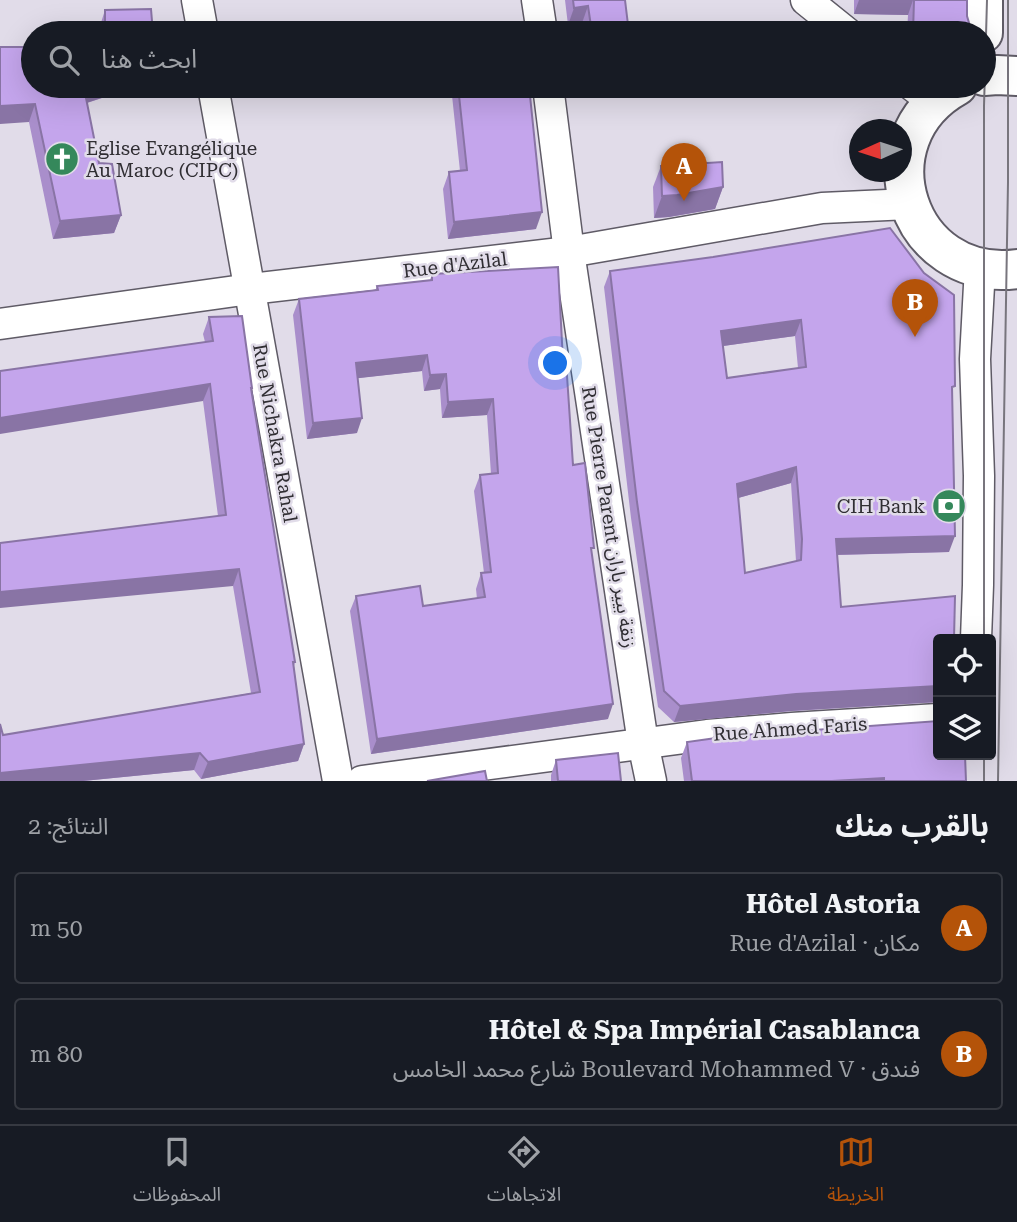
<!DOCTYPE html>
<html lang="ar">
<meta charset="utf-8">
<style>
:root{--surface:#171b24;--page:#242831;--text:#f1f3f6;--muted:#9ea1a6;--line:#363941;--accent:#b45309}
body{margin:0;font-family:"Roboto Serif","Noto Sans Arabic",serif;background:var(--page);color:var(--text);direction:rtl}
.controls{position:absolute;right:21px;bottom:21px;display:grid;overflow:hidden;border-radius:7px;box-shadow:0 7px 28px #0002}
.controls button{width:63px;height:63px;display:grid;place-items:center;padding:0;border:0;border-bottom:2px solid var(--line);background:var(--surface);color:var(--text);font:35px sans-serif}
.compass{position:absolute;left:849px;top:119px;width:63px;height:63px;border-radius:50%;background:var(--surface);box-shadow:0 7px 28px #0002;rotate:267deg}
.you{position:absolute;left:556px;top:364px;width:24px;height:24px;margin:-18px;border:5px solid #fff;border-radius:50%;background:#1a73e8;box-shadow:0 0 0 10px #1a73e833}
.badge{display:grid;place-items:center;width:46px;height:46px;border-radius:50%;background:var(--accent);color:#fff;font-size:23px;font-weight:700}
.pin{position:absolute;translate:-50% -58px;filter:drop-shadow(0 2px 4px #0008)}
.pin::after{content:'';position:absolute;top:37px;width:24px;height:21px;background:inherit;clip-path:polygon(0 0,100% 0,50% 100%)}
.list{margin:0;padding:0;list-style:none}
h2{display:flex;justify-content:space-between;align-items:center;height:91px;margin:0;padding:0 28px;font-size:30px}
h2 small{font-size:23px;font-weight:400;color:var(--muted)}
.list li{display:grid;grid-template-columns:46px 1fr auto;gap:21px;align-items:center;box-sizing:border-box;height:112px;margin:0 14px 14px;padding:0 14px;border:2px solid var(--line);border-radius:7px}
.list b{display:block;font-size:26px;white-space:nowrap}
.list p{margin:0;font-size:23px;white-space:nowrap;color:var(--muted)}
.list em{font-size:23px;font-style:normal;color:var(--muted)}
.icon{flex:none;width:38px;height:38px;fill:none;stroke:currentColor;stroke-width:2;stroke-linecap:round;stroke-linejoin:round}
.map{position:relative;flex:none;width:1017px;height:781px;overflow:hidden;direction:ltr}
.search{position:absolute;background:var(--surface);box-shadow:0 7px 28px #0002;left:21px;right:21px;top:21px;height:77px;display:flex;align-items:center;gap:18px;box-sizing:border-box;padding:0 24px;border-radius:38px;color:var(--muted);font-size:26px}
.sheet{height:343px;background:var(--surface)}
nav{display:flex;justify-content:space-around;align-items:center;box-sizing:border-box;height:98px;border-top:2px solid var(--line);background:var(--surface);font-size:19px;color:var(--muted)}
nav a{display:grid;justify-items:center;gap:4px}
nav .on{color:var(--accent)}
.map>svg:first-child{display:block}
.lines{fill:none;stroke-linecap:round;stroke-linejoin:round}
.minor-casing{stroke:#5f5b66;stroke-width:33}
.tertiary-casing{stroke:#5f5b66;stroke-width:42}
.minor{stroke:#fff;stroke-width:30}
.tertiary{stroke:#fff;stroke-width:38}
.tram{stroke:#78757d;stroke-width:2}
.wall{fill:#a98ecb;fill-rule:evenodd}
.shaded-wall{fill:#8974a5}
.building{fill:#c4a5ec;stroke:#8974a5;stroke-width:2;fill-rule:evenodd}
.labels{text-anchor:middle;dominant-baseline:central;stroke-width:5;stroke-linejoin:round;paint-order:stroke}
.poi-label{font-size:19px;fill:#302e33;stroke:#e1dce9;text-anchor:start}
.street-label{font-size:19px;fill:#302e33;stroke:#e1dce9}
</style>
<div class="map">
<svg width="1017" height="781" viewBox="0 0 1017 781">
<rect width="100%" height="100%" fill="#e1dce9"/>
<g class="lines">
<g class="minor-casing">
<g id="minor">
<path d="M197,0L203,33"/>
<path d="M537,0L542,33"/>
<path d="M806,0L847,33"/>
<path d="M213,86L338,781"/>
<path d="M548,86L569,252L643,743L651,781"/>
<path d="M913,86L934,102"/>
<path d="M0,324L250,289L569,252L822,208L909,204"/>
<path d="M976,639L978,585L979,476L975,359L980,267"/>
<path d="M362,781L707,735L792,728L938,719"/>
</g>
</g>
<g class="tertiary-casing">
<g id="tertiary">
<path d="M983,0V33"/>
<path d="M984,76L997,75L1017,76"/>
<path d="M957,86C860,140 907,283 1017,269"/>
</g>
</g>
<use href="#minor" class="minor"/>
<use href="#tertiary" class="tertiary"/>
<g class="tram">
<path d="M984,639V106L987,0"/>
<path d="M984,781V755"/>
<path d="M998,781L1008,182V0"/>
</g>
</g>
<g class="wall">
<path d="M565,0H625L629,33H584L582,23L568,25Z"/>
<path d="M854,0H967V16L970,26L975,33H907L908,15L854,14Z"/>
<path d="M105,10L153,33L78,31L81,24L99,29Z"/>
<path d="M33,40V86H138L87,103L99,163L121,215L114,233L53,239L29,122L31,47Z"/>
<path d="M451,86H529L536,229L448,239L443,189L449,172L460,171Z"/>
<path d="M590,86H673L591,95Z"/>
<path d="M661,166L723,187L715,209L669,217L654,218L653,187Z"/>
<path d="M713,257L952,395L949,552L837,555L841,607L938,639V702L791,711L674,722L658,707L631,518L604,287L610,271ZM795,336L798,368L727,378L723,346ZM791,483L796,561L745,573L738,498Z"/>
<path d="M432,274L563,361L573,465L592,554L608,719L371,754L350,611L356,596L423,606L477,599L476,589L481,573H484L474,491L480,475L491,474L487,415L442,418L440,389L424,391L422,371L358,378L357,433L307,439L293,315L299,299L375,291L377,286L430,280Z"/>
<path d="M209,317L252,388L251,391L295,662L294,666L304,744L298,761L201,779L194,770L83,781H0L3,735L251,693L233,586L218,516L203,401L205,342L203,334Z"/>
<path d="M715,737L966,781H684L681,758L687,742L714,738Z"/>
<path d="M556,760L621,781H551V775Z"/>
</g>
<g class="shaded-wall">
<path d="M859,0H913L908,15L854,14Z"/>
<path d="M588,6L582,23L568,25L574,8Z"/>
<path d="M91,86H138L77,106L84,88Z"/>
<path d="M594,86H673L591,95Z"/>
<path d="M35,104L29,122L0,124V106Z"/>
<path d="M723,187L715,209L669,217L654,218L662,196Z"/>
<path d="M542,212L536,229L448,239L454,222Z"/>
<path d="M121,215L114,233L53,239L60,221Z"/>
<path d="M801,320L795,336L716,347L721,331Z"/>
<path d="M427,355L422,371L351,379L356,363Z"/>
<path d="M446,374L440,389L424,391L430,375Z"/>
<path d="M210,384L203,401L0,434V418Z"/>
<path d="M493,399L487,415L442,418L448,402Z"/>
<path d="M362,418L357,433L307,439L313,423Z"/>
<path d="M796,467L791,483L731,500L737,484Z"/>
<path d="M955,536L949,552L830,555L836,539Z"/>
<path d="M239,569L233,586L0,608V592Z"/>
<path d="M938,686V698L937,702L791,711L674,722L680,706L796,694Z"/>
<path d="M613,704L608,719L371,754L377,739Z"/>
<path d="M304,744L298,761L201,779L208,762Z"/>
<path d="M200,753L194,770L83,781H0V773Z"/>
<path d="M884,778L883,781H832V780Z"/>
</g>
<g class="building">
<path d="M573,0H625L629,33H592L588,6L574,8Z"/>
<path d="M914,0H967V16L970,26L975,33H913Z"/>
<path d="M151,9L153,33H53L82,30L81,24L105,31V10Z"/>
<path d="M508,29V33H468Z"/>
<path d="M0,47H33V86H91L84,88L99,163L112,164L121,215L60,221L35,104L0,106Z"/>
<path d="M458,86H529L542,212L454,222L449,172L467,170Z"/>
<path d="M722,162L723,187L677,195L662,196L661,166Z"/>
<path d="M890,228L924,273L954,295L955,386L952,387L955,536L836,539L841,607L955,596L954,639H938V686L796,694L680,706L664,691L637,502L610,271L713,257ZM801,320L806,367L727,378L721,331ZM796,467L802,539L801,560L745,573L737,484Z"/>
<path d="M558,267L563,361H566L573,465L585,463L594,548H591L613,704L377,739L356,596L420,586L423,606L485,597L481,573L491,572L480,475L498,473L493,399L448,402L446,374L430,375L427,355L356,363L362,418L313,423L299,299L378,290L377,286L432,280V274Z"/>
<path d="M242,316L252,388H251L295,662H293L304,744L208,762L200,753L0,773V724L3,735L260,692L239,569L0,592V543L226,515L210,384L0,418V371L213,341L209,317Z"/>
<path d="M938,721V755H965L966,781H884V778L832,781H692L687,742L716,738L715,737Z"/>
<path d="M618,753L621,781H558L556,760Z"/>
<path d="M485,771L487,781H427Z"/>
</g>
<defs>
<g id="church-disc" transform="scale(1.75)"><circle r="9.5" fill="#35885b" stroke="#e1dce9"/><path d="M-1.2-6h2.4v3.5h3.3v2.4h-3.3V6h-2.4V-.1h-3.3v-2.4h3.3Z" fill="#fff"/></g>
<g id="bank-disc" transform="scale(1.75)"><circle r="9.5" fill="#35885b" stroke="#e1dce9"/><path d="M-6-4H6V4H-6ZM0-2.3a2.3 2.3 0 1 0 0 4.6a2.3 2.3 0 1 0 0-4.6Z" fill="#fff"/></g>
</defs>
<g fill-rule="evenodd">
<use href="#church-disc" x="62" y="159"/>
<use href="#bank-disc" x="949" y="506"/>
</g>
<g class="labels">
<g class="poi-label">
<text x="86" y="148">Eglise Evangélique<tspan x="86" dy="22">Au Maroc (CIPC)</tspan></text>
<text x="925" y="506" text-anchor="end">CIH Bank</text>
</g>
<g class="street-label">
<text transform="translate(455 265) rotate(-7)">Rue d'Azilal</text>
<text transform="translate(275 433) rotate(80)">Rue Nichakra Rahal</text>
<text transform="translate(609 517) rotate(81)">Rue Pierre Parent زنقة بيير باران</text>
<text transform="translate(790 729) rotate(-4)">Rue Ahmed Faris</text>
</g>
</g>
</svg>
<div class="controls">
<button><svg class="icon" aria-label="locate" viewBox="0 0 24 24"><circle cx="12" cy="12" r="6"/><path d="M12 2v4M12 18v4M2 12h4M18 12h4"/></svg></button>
<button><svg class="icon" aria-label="layers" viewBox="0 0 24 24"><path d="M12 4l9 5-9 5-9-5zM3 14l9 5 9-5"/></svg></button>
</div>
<svg class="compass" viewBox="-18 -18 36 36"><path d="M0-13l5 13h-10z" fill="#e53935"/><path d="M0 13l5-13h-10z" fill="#9ea1a6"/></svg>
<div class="you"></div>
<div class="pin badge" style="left:684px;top:201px">A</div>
<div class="pin badge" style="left:915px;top:337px">B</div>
<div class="search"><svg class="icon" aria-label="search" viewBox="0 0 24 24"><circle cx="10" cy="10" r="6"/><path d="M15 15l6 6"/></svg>ابحث هنا</div>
</div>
<section class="sheet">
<h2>بالقرب منك<small>النتائج: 2</small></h2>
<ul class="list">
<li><span class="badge">A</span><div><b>Hôtel Astoria</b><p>مكان · Rue d'Azilal</p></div><em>50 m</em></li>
<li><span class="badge">B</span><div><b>Hôtel &amp; Spa Impérial Casablanca</b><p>فندق · Boulevard Mohammed V شارع محمد الخامس</p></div><em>80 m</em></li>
</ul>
</section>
<nav>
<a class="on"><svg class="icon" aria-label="map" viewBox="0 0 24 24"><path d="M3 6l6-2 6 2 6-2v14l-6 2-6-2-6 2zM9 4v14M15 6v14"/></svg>الخريطة</a>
<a><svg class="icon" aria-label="directions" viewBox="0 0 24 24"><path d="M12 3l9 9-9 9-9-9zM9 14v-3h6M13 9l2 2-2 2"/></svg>الاتجاهات</a>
<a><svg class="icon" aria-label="saved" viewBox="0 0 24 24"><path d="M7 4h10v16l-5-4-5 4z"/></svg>المحفوظات</a>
</nav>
